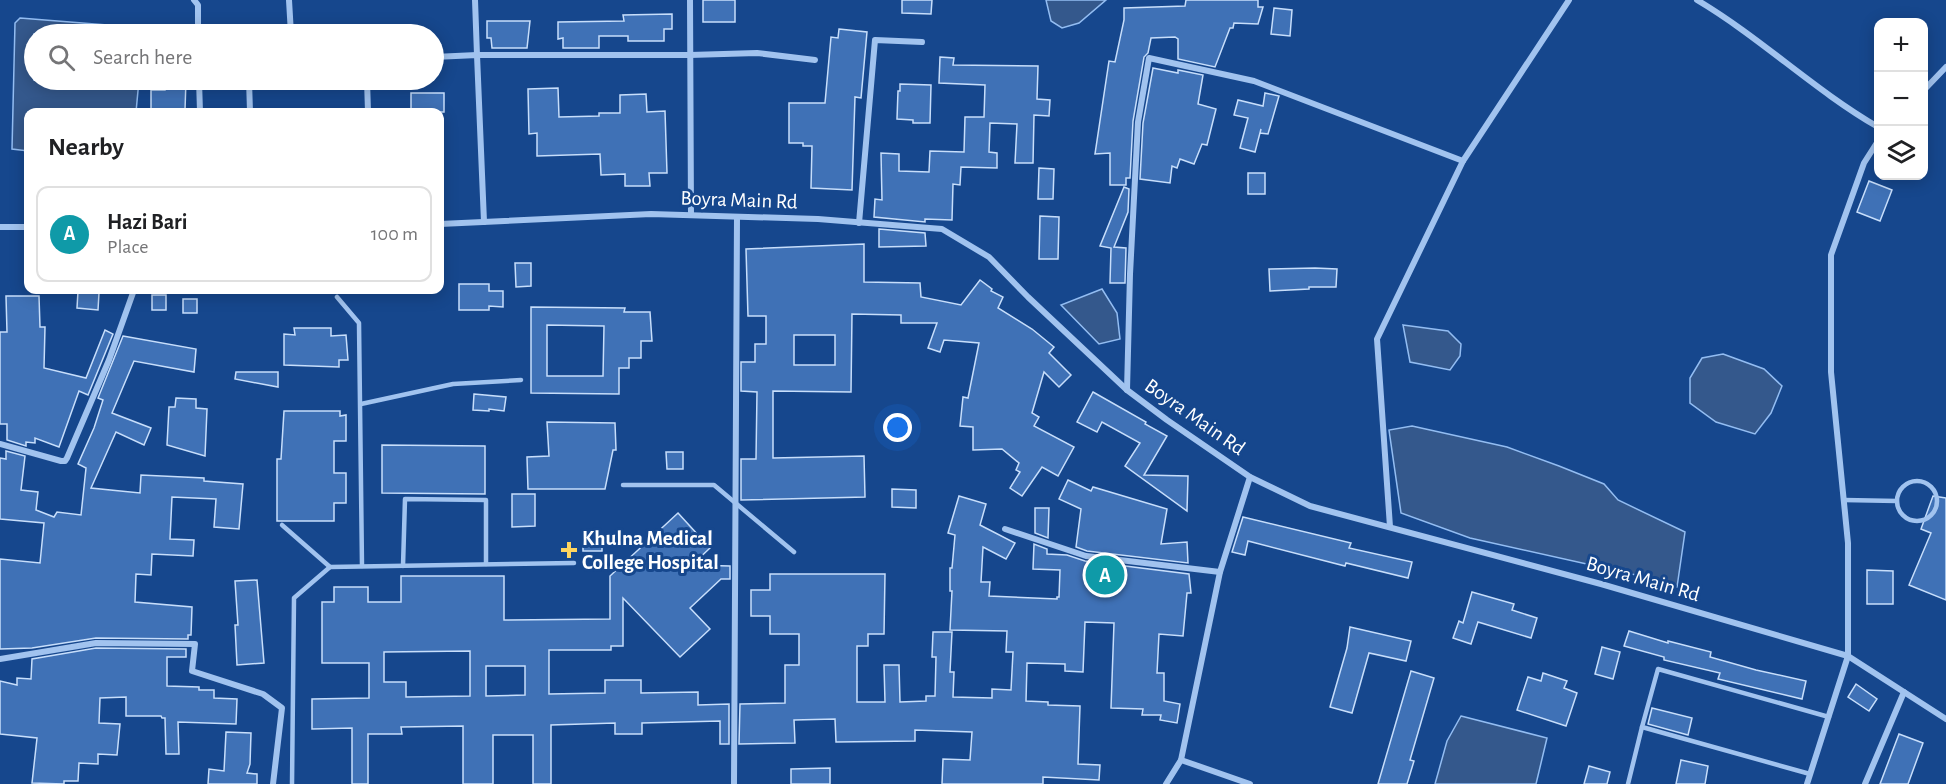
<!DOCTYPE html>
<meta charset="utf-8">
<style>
:root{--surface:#fff;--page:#f6f6f6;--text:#202124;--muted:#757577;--line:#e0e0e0;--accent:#84723f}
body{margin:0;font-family:"Alegreya Sans",sans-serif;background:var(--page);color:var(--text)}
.controls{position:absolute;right:18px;top:18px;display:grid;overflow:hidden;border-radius:12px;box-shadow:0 3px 15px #0003}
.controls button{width:54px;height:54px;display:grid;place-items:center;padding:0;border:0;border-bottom:2px solid var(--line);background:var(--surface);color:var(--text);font:30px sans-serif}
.you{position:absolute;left:898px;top:428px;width:21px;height:21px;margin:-15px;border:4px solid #fff;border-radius:50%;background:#1a73e8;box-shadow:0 0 0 9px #1a73e833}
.badge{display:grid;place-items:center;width:39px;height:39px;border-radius:50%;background:var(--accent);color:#fff;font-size:20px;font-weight:700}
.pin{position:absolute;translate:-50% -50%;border:3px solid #fff;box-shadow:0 2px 6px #0006}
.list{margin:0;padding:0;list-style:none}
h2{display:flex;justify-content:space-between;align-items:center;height:78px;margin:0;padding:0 24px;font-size:26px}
h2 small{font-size:20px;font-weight:400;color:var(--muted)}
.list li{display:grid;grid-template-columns:39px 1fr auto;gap:18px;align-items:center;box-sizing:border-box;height:96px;margin:0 12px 12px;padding:0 12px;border:2px solid var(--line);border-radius:12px}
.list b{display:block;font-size:22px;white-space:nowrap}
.list p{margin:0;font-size:20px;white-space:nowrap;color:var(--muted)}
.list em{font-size:20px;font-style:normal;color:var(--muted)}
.icon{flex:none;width:33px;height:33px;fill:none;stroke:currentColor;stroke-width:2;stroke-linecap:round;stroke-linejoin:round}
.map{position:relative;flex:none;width:1946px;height:784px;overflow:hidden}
.search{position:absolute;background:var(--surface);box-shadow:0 3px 15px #0003;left:24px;top:24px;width:420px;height:66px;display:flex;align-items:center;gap:15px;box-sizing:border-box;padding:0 21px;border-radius:33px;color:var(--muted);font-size:22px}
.panel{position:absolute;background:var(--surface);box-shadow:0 3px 15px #0003;left:24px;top:108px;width:420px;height:186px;border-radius:12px}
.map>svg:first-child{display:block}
.water{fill:#34588c;stroke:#93bdf2;stroke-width:1.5}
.building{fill:#3f71b6;stroke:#c7defb;stroke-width:1.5;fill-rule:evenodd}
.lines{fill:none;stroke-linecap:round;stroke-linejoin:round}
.service{stroke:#a1c3ef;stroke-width:4.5}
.minor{stroke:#a1c3ef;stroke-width:6}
.poi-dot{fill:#ffd55f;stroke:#16478d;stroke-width:2}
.labels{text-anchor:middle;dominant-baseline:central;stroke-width:6;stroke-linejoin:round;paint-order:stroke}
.street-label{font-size:21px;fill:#fff;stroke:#16478d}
.poi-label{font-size:21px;font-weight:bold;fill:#fff;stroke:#16478d;text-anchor:start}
</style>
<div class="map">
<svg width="1946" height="784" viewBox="0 0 1946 784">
<rect width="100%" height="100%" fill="#16478d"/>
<g class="water">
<path d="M1046,0H1106L1079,23L1062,28L1051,21Z"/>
<path d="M20,18L144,28L143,34H34V80H139L136,112H28V151L12,149L15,23Z"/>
<path d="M1102,289L1117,313L1120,339L1099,344L1061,305Z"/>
<path d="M1403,325L1448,331L1461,344L1460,356L1450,370L1410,362Z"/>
<path d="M1723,354L1764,369L1782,386L1771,413L1755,434L1716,422L1690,403V378L1702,358Z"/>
<path d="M1412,426L1507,447L1559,466L1604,484L1618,500L1685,532L1677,587L1636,575L1470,538L1401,513L1389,430Z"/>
<path d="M1461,716L1547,738L1536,784H1435L1447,741Z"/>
</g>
<g class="building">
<rect x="703" y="0" width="32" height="22"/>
<path d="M902,0H932L931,14L902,13Z"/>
<path d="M1186,0H1258V7H1263L1258,24L1234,23L1233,28H1230L1215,67L1178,59V39L1175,37L1151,38L1148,53L1144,57L1133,121L1130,178H1126V185H1110V153L1095,154L1109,61L1115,62L1124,20V8L1185,6Z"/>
<path d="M1274,8L1292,10L1290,36L1271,34Z"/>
<path d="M672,14V29H664V41H628V36H599V48H563V38L558,39V22L624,21L623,15Z"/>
<path d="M487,21H530L527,48H492L491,38H487Z"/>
<path d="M839,29L867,32L861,98L855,97L852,190L811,188L812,146H803V143H789V103H825L831,37L838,38Z"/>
<path d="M940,57L954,58L953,65L1038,66L1037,99L1050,100L1049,116L1034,115L1033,163H1015L1017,124L990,123L989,152L997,153V168L961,167L960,185L953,184L952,220L925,219V222L874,217L875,199L882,200L881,153L899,154V171L929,172L930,151L964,152L965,117H984L985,85L939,83Z"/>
<path d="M1153,68L1178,73V70L1203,75L1198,104L1216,109L1207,145L1202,144L1194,164L1180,159L1177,168L1172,166L1170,183L1140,179L1143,123Z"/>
<path d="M165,80H186L185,110H151V90H165Z"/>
<path d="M900,84L931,85L930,123H913V120L897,119L898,91H900Z"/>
<path d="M558,88L559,117L599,116V113H620V95L646,94L647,112L665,111L667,173H649L650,186H625V174L601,175L600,154L537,156V133L529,134L528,89Z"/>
<rect x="411" y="93" width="33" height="19"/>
<path d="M1265,93L1279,96L1268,134L1260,133L1261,129L1255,152L1240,148L1248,118L1234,115L1238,100L1263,106Z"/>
<path d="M1039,168L1054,169L1053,199H1038Z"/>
<rect x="1248" y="173" width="17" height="21"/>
<path d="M1869,181L1892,190L1880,221L1857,212Z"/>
<path d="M1124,187L1129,189L1128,212L1114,247L1126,248L1125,283H1110L1111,248L1100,246Z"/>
<path d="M1040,216L1059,217L1058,259H1039Z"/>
<path d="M879,229L925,233L926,246L879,247Z"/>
<path d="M864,244V282L920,283L921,297L961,305L980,280L992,289L991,291L1003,297L998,308L1032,329L1054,347L1049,353L1071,375L1059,387L1044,372L1032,413L1039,417L1034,426L1074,447L1058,476L1042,467L1022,496L1010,488L1020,472L1016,470L1019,463L1002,449L973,450V427L960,426L963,397L968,398L979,343L944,340L940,352L928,348L937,323H901V315L852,314L851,392L773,391V458L864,456L865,497L741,500V459H756L757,392L741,391V362H755V344H766V316H748L746,249ZM794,335H835V365H794Z"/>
<path d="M515,263H531V286L516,287Z"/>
<path d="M1315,268L1337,269L1336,287H1309V289L1270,291L1269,269Z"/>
<path d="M459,284H489V291H503V307L489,306V310H459Z"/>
<path d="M78,291L99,293L98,310L77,308Z"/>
<rect x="152" y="295" width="14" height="15"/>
<path d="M6,296H39L40,327H45L44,368L86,378L105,330L113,334L88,395L79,391L59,447L35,438V443L26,442V446L7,440V424H0V332H7Z"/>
<rect x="183" y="299" width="14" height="14"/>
<path d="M531,307L625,308L624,312H650L652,341H641V358H629V368H619V394L531,393ZM547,325L604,326L603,376H547Z"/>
<path d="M294,328H331V336L346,335L348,360H339V367L284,365V334L295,335Z"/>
<path d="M123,336L196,349L194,372L134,361L112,413L151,428L144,445L116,432L91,488L140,493L141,475L204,478V481L243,484L239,529L214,527L216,499L172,497L170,539L194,540L193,556L152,554L151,575L136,574L135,602L192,607L191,635H188V639L96,638L32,648L0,649V559L40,563L44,523L0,519V458L6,459V451L25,456L21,490L38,492L36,510L54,517L57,512L81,515L86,468L78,464L94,428L103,400L98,398Z"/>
<path d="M236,372H278V387L235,379Z"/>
<path d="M1093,392L1146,422L1145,424L1167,436L1144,475L1188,476L1187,511L1125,466L1140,443L1102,422L1097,432L1077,422Z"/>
<path d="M474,394L506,397L504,411L489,409V411L473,410Z"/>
<path d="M176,398L196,399V408L207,409L205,456L167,445L169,407H175Z"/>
<path d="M284,411H340V416L346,415V441H334V473H346V503H334V521H277V459H281Z"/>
<path d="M547,422L615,423L616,450H613L605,489H528L527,457L549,456Z"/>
<path d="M382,445L485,446V494L382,493Z"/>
<path d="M666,452H683V469H667Z"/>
<path d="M1068,480L1091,491L1093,487L1167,509L1161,544L1187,542L1188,563L1087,551L1076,547L1081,509L1059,499Z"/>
<path d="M892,489L916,490V508L892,507Z"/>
<path d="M512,494H535V526L512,527Z"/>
<path d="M959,496L986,504L980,525L1015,543L1006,559L983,547L981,582H990L989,596L1057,599V597H1059L1060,570L1033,569L1034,544L1047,549V554L1067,555L1085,561L1189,574L1191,593H1187L1183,636L1159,634L1157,673H1164V701L1180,704L1177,723L1160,720L1161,715H1142L1143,709L1111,708L1114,623L1085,622L1083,672L1065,671V664L1027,663L1026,701L1048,702V705L1080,706L1078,764L1100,765L1099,780L1043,777V784H942L943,759L970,760L972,732L915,730V741L836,742L835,719L794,720L795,743L739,744L740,704L785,703V665H799V634H770V616H751V590H770V574H885L884,634H868V646H857V702H885L884,665H899L900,702L926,701V696H935L936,657H932L933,632H952L950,672H954L953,697L992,698V689L1011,690L1013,652H1006L1007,631L950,630L952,591H950V568H952L955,535L948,533Z"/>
<path d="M1933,496L1946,498V600L1909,585L1931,533L1921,529Z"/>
<path d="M1035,508H1049L1048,538L1035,533Z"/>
<path d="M678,513L710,548L692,565L730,566V579H721L690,608L710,629L680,657L623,598V646H611V650H549V694L605,693V680H641V693L698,692V705L729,704V744H720V721L642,723V734H615V723L551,725V784H533V735H493V784H463V726L401,727L402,734H368V784H352V728L312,729V699L369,698V663H322V602H334V587H368V602H401V576H504V620L610,619V576ZM470,651V696L406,697V682H384V652ZM486,666H525V695L486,696Z"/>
<path d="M1243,517L1351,543L1349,548L1412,562L1408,578L1346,563L1345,566L1248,541L1245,555L1232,552Z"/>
<rect x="583" y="534" width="19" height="17"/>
<path d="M1867,570L1893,571V604H1867Z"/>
<path d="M257,580L264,663L237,665L235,625H238L235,581Z"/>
<path d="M1472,592L1514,604L1512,610L1537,618L1531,638L1478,622L1471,644L1453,638L1459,621L1463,623Z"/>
<path d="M1350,627L1411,641L1406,661L1369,653L1352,713L1330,707L1347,648Z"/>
<path d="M1629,631L1668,643V641L1711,652L1710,657L1756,670L1806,681L1802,699L1718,679L1720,673L1664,660V657L1624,646Z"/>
<path d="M1602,647L1620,652L1613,679L1595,674Z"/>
<path d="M96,648L186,649V657H167V686L199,687V690H214V698L237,699L236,724L178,722L179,754H166L165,718H162L161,716H126V697L100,698L99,723L120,724L117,755L98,754V764L79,763L78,781H64V784L32,783L37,738L0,734V681L17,685V678L31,679L32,659Z"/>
<path d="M1411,671L1434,678L1410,760L1414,761L1407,784H1378Z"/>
<path d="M1543,673L1567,681L1564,688L1577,693L1566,726L1517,710L1528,677L1541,681Z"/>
<path d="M1856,684L1877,699L1869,711L1848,697Z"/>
<path d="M1652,708L1692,718L1688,735L1648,724Z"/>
<path d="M226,732L251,733L250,764L247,773L257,774V784H208L209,769L224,771Z"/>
<path d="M1899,734L1923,743L1908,784H1880Z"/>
<path d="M1681,760L1708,766L1705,784H1676Z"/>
<path d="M1589,766L1610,772L1607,784H1584Z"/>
<path d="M830,768V784H791V769Z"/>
</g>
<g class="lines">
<g class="service">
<path d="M337,297L359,323L362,566"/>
<path d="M361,404L453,384L521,380"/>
<circle cx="1917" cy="501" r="20"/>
<path d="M623,485H714L794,552"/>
<path d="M1844,500L1897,501"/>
<path d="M282,525L330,567"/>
<path d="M403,566L405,499L486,500V564"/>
<path d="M1810,774L1642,727L1658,669L1829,717"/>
<path d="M292,784L294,598L330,567L574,563"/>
<path d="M1628,784L1642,727"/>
</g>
<g class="minor">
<path d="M194,0L198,5V34"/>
<path d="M289,0L291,34"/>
<path d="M475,0L477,55H690L757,53L815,60"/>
<path d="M690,0L691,215"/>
<path d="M1697,0C1761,38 1814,90 1878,127"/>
<path d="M434,57L477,55L484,222"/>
<path d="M199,80L200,112"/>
<path d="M249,80L250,112"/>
<path d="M367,80L368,112"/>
<path d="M1924,90L1946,67"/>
<path d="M859,223L875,40L922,42"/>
<path d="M440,224L651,214L818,219L942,229L989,257L1028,297L1127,390L1167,420L1250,477L1310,506L1601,584L1848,656L1946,719"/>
<path d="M0,227H28"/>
<path d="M1127,390L1130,274L1138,122L1149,58L1254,81L1463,161L1569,0"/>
<path d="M0,444L61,461H65L67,458L109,360L134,290"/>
<path d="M1390,527L1377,339L1463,161"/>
<path d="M1005,529L1086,556L1220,572"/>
<path d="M0,659L96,643L195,644L192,671L263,694L282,708L273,784"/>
<path d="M1181,760L1250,784"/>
<path d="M734,784L737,217"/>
<path d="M1166,784L1181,760L1220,572L1250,477"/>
<path d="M1807,784L1848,656V543L1831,372V255L1864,163L1878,141"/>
<path d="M1865,784L1904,692"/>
</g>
</g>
<path class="poi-dot" d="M566 541h6v6h6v6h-6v6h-6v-6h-6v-6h6z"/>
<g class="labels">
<g class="street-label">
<text transform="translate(739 200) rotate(2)">Boyra Main Rd</text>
<text transform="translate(1195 417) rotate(35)">Boyra Main Rd</text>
<text transform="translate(1643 579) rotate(16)">Boyra Main Rd</text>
</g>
<g class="poi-label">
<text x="582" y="538">Khulna Medical<tspan x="582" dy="24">College Hospital</tspan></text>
</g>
</g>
</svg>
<div class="controls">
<button>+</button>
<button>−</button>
<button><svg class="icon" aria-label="layers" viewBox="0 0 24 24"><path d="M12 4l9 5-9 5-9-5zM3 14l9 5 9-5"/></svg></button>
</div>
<div class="you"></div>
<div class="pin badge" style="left:1105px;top:575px;background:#0f9aa8">A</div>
<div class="search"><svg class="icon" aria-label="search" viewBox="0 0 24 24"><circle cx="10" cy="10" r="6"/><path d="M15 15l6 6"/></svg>Search here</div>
<section class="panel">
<h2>Nearby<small></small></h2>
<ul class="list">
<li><span class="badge" style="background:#0f9aa8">A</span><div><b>Hazi Bari</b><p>Place</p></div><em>100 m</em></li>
</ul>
</section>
</div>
